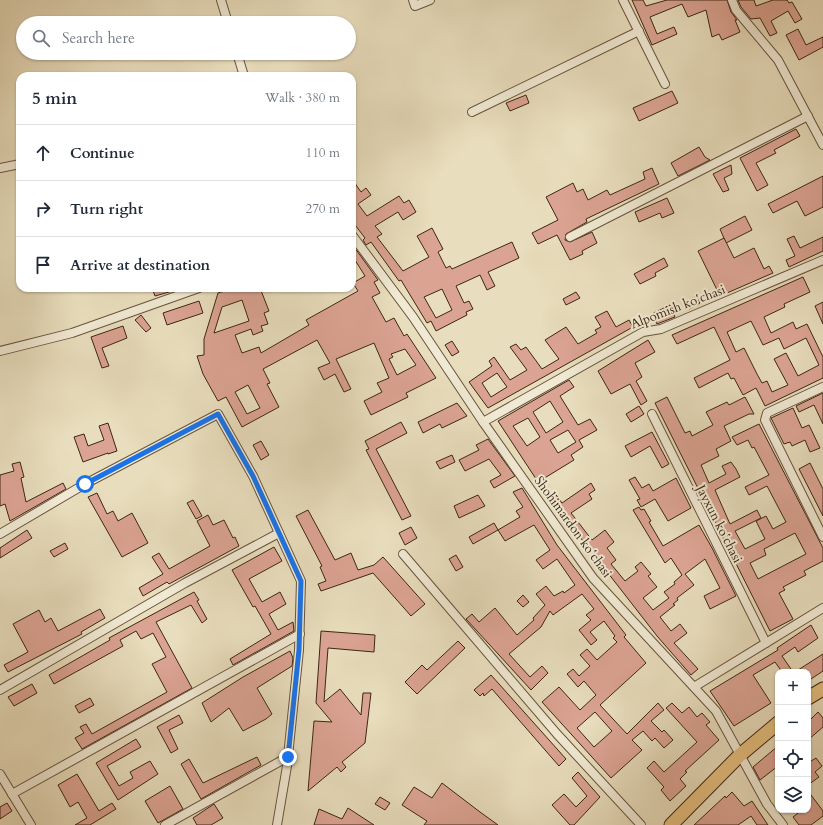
<!DOCTYPE html>
<meta charset="utf-8">
<style>
:root{--surface:#fff;--page:#f2f2f3;--text:#1f2937;--muted:#747a83;--line:#e0e1e3}
body{margin:0;font-family:Cardo,serif;background:var(--page);color:var(--text)}
.controls{position:absolute;right:12px;bottom:12px;display:grid;overflow:hidden;border-radius:8px;box-shadow:0 1px 3px #0004}
.controls button{width:36px;height:36px;display:grid;place-items:center;padding:0;border:0;border-bottom:1px solid var(--line);background:var(--surface);color:var(--text);font:20px sans-serif}
.stop{position:absolute;width:12px;height:12px;margin:-9px;border:3px solid #1a73e8;border-radius:50%;background:#fff}
.stop.end{background:#1a73e8;border-color:#fff;box-shadow:0 1px 4px #0008}
.list{margin:0;padding:0;list-style:none}
h2{display:flex;justify-content:space-between;align-items:center;height:52px;margin:0;padding:0 16px;font-size:17px}
h2 small{font-size:13px;font-weight:400;color:var(--muted)}
.list li{display:grid;grid-template-columns:26px 1fr auto;gap:12px;align-items:center;box-sizing:border-box;height:56px;padding:0 16px;border-top:1px solid var(--line)}
.list b{display:block;font-size:15px;white-space:nowrap}
.list em{font-size:13px;font-style:normal;color:var(--muted)}
.icon{flex:none;width:22px;height:22px;fill:none;stroke:currentColor;stroke-width:2;stroke-linecap:round;stroke-linejoin:round}
.map{position:relative;flex:none;width:823px;height:825px;overflow:hidden}
.search{position:absolute;background:var(--surface);box-shadow:0 1px 3px #0004;left:16px;top:16px;width:340px;height:44px;display:flex;align-items:center;gap:10px;box-sizing:border-box;padding:0 14px;border-radius:22px;color:var(--muted);font-size:15px}
.panel{position:absolute;background:var(--surface);box-shadow:0 1px 3px #0004;left:16px;top:72px;width:340px;height:220px;border-radius:12px}
.map>svg:first-child{display:block}
.building{fill:#dba392;stroke:#3d2614;fill-rule:evenodd}
.lines{fill:none;stroke-linecap:round;stroke-linejoin:round}
.street-casing{stroke:#68543e;stroke-width:10}
.primary-casing{stroke:#3d2614;stroke-width:15}
.street{stroke:#f0e9d3;stroke-width:8}
.primary{stroke:#e4be7e;stroke-width:13}
.route{stroke:#1a73e8;stroke-width:5}
.labels{text-anchor:middle;dominant-baseline:central;stroke-width:4;stroke-linejoin:round;paint-order:stroke}
.street-label{font-size:13px;fill:#3d2614;stroke:#f0e9d3}
</style>
<div class="map">
<svg width="823" height="825" viewBox="0 0 823 825">
<rect width="100%" height="100%" fill="#e8ddbc"/>
<filter id="stains"><feTurbulence type="fractalNoise" baseFrequency=".005" numOctaves="4"/><feColorMatrix values="0 0 0 0 .2 0 0 0 0 .09 0 0 0 0 .02 0 0 0 .5 -.17"/></filter>
<radialGradient id="worn" r=".72"><stop offset=".6" stop-color="#630" stop-opacity="0"/><stop offset="1" stop-color="#630" stop-opacity=".3"/></radialGradient>
<g class="building">
<path d="M632,0H643L646,6L667,0H727L731,12L737,20H735L740,32L722,40L719,34L712,37L706,10L688,17L682,4L650,17L657,34L674,27L677,34L652,45Z"/>
<path d="M738,0H754L756,6L773,0H787L789,3L792,2L802,19L795,23L788,11L771,21L777,33L770,36L760,18L751,19L741,7Z"/>
<path d="M798,29L806,45L823,37V47L799,60L786,35Z"/>
<path d="M672,91L678,103L639,121L633,108Z"/>
<path d="M526,95L529,103L510,111L506,103Z"/>
<path d="M796,129L800,136L774,150L776,153L756,163L768,185L757,191L740,158Z"/>
<path d="M699,147L705,157L710,160L678,176L671,163Z"/>
<path d="M731,165L732,174L724,178L729,190L723,192L713,174Z"/>
<path d="M652,168L659,184L586,219L587,222L566,234L565,240L570,242L592,232L597,243L582,251L583,254L570,260L557,235L538,244L532,233L558,220L546,197L573,183L577,192L583,189L588,200L607,190L610,195L645,179L643,172Z"/>
<path d="M823,176V207L805,216L797,201L773,213L768,204Z"/>
<path d="M352,179L361,192L366,188L371,195L358,204L367,216L399,196L404,203L409,200L416,212L403,220L398,212L375,226L382,234L377,237L403,271L429,257L417,236L432,228L443,249L438,252L446,268L450,266L452,269L512,242L519,258L488,272L495,286L487,290L480,275L456,286L464,303L469,301L473,309L466,312L467,315L436,331L431,321L427,323L401,280L399,281L371,242L366,245L363,240L365,238L352,221ZM442,289L452,310L436,318L424,297Z"/>
<path d="M667,198L674,213L662,218L660,213L639,222L635,212Z"/>
<path d="M745,216L752,230L726,243L720,229Z"/>
<path d="M794,236L800,248L823,237V251L789,267L786,260L795,256L787,239Z"/>
<path d="M724,238L734,258L754,248L764,269L769,266L773,273L720,296L698,251Z"/>
<path d="M352,244L378,280L374,282L380,293L372,297L386,322L394,318L404,336L407,334L436,378L406,393L408,397L371,415L364,401L382,392L377,383L389,378L374,343L336,359L351,389L344,392L335,374L324,380L318,368L330,363L317,340L263,369L270,383L267,384L279,407L242,427L226,397L218,401L203,374L197,356L204,355V339L218,293L234,288H260L269,311L264,313L268,324L261,326L263,331L253,335L251,329L235,335L242,353L259,347L261,353L309,325L306,320L358,291L353,283L365,276L355,260L352,263ZM242,300L249,321L214,333L222,307ZM405,349L416,365L397,375L389,359L393,357L391,354ZM248,385L260,408L247,414L235,392Z"/>
<path d="M664,258L668,266L655,273L656,276L640,284L634,274Z"/>
<path d="M803,277L810,292L784,304L785,307L764,317L771,333L793,322L796,329L807,324L823,357V378L765,406L756,388L743,395L734,378L731,379L728,373L699,388L694,378L730,360L714,327L677,344L672,335ZM751,321L763,345L779,338L784,349L806,338L819,365L798,376L786,353L774,359L788,385L772,392L767,381L762,383L757,374L744,348L736,352L727,332Z"/>
<path d="M152,288H175L176,290L155,296Z"/>
<path d="M576,292L580,298L566,305L563,299Z"/>
<path d="M696,296L700,303L689,309L686,302Z"/>
<path d="M199,301L203,313L167,325L163,313Z"/>
<path d="M823,302V324L815,306Z"/>
<path d="M670,305L675,317L657,324L652,314Z"/>
<path d="M607,311L616,327L629,320L633,327L488,408L469,382L492,366L489,361L494,357L510,380L527,370L510,347L516,344L521,350L526,347L542,369L559,359L545,340L566,327L578,344L597,333L595,330L601,327L595,317ZM497,373L507,387L491,397L482,383Z"/>
<path d="M141,315L151,328L146,332L135,320Z"/>
<path d="M123,326L127,338L102,348L109,366L102,368L91,337Z"/>
<path d="M648,340L655,352L635,363L642,377L636,381L647,401L641,405L630,384L611,394L598,371Z"/>
<path d="M452,341L459,352L452,356L445,345Z"/>
<path d="M569,380L574,387L560,396L578,425L590,419L597,430L579,440L583,447L571,455L574,460L538,482L498,421ZM550,401L563,422L546,433L533,412ZM528,418L540,437L527,446L513,426ZM568,430L576,442L558,453L550,440Z"/>
<path d="M823,393V424L814,405L799,412L796,406Z"/>
<path d="M667,397L685,433L690,431L692,436L713,425L706,412L727,402L729,405L745,397L754,414H749L724,426L731,441L716,449L719,456L701,465L709,483L726,474L722,466L731,462L736,469L740,477L715,490L730,524L757,510L761,518L735,531L745,549L765,539L756,521L766,516L773,529L786,522L767,486L749,495L745,487L769,475L754,447L752,448L748,440L737,445L732,437L759,424L823,548V561L804,571L806,575L783,587L785,590L779,593L793,619L770,631L655,403ZM795,533L806,554L758,579L750,563L766,555L764,549Z"/>
<path d="M457,403L467,416L442,428L440,424L423,433L418,422Z"/>
<path d="M639,406L644,414L631,422L626,414Z"/>
<path d="M793,408L802,428L809,425L820,448L810,452L805,440L792,446L790,442L784,444L771,418Z"/>
<path d="M401,422L407,433L376,449L411,516L402,520L366,450L369,449L365,441Z"/>
<path d="M108,423L117,451L108,454V453L83,462L74,437L84,434L88,446L104,440L99,426Z"/>
<path d="M652,432L669,464L662,468L650,446L631,457L625,446Z"/>
<path d="M488,439L515,476L494,488L490,481L501,475L489,459L465,471L459,460L479,450L476,445Z"/>
<path d="M261,441L269,455L261,460L253,445Z"/>
<path d="M452,455L455,462L440,469L436,462Z"/>
<path d="M20,462L24,477L21,478L26,502L63,483L66,489L10,521L5,504L0,506V475L14,471L12,464Z"/>
<path d="M810,463L823,489V516L799,469Z"/>
<path d="M635,477L642,488L649,484L653,491L676,478L691,508L668,521L655,499L641,507L637,500L640,499L629,480Z"/>
<path d="M591,483L595,490L589,494L592,499L571,513L592,540L605,530L614,542L607,548L616,560L611,564L625,581L638,571L635,567L641,562L651,574L648,576L657,587L643,598L653,610L669,598L664,592L675,584L674,582L682,575L671,558L665,563L633,510L639,507L641,510L644,509L651,521L649,522L663,546L699,525L712,548L736,596L710,609L704,596L720,588L705,559L685,574L694,585L677,598L678,600L673,604L675,605L660,617L671,631L680,624L687,633L674,643L698,669L691,675L657,636L548,496L554,492L562,503Z"/>
<path d="M522,488L557,545L626,635L624,637L646,663L600,705L627,734L658,703L664,710L651,721L662,732L664,730L673,740L664,748L655,738L652,741L643,731L632,740L642,750L611,778L542,702L559,687L580,710L596,695L584,681L578,687L567,674L573,669L579,676L590,666L580,655L587,649L597,660L617,642L613,638L615,636L604,621L590,632L597,640L591,645L579,630L591,620L586,615L594,609L582,594L553,615L550,611L541,627L509,654L530,677L542,666L548,673L531,690L466,619L472,614L479,622L495,608L517,635L534,620L533,618L545,605L536,594L546,586L554,596L563,591L564,593L575,585L557,559L543,569L536,560L550,550L534,525L505,541L498,530L520,517L516,511L523,507L513,492ZM595,712L612,731L594,747L577,728Z"/>
<path d="M97,493L107,514L113,511L118,521L132,513L148,543L122,557L88,497Z"/>
<path d="M478,495L485,506L459,518L454,506Z"/>
<path d="M193,500L202,516L196,519L187,503Z"/>
<path d="M308,510L335,560L351,553L358,570L374,565L383,557L425,604L411,616L373,573L321,591L318,584L326,581L320,567L322,566L296,516Z"/>
<path d="M208,515L213,525L224,520L233,538L235,537L239,546L169,584L167,582L143,596L139,588L163,574L152,557L159,553L169,569L210,546L197,521Z"/>
<path d="M494,523L498,530L473,544L469,537Z"/>
<path d="M411,527L417,538L405,545L399,533Z"/>
<path d="M27,530L32,538L0,558V548Z"/>
<path d="M65,543L68,549L54,557L50,551Z"/>
<path d="M274,547L282,561L249,579L262,602L280,592L286,604L269,614L278,630L293,622L294,631L233,665L230,659L271,634L255,606L253,607L232,570Z"/>
<path d="M456,555L463,567L456,571L449,559Z"/>
<path d="M194,592L199,600L197,601L207,619L202,623L191,605L156,622L192,688L82,749L75,738L84,733L80,727L86,724L92,734L167,692L152,664L166,657L153,633L141,639L136,631L120,640L123,646L54,684L49,675L110,640L109,638Z"/>
<path d="M523,595L529,602L523,607L517,601Z"/>
<path d="M100,609L105,618L81,632L82,634L8,672L4,665L28,652L13,624L39,610L45,622L51,618L58,631Z"/>
<path d="M811,625L818,638L798,652L795,647L782,656L793,672H782L775,662L753,675L771,703L734,726L710,691L778,650L777,648Z"/>
<path d="M321,631L375,635L374,652L328,648L324,702L340,689L361,715L363,693H371L365,743L342,762L346,767L341,772L337,767L308,791L314,721L332,722L316,703Z"/>
<path d="M458,641L465,648L417,694L405,682L422,665L427,670Z"/>
<path d="M290,651L293,658L292,666L257,688L272,714L266,719L243,731L229,708L211,722L202,703L243,677Z"/>
<path d="M823,654V671L808,681V672H795Z"/>
<path d="M491,675L566,759L559,766L492,689L484,696L483,693L480,696L474,690Z"/>
<path d="M32,684L37,693L14,706L8,697Z"/>
<path d="M90,698L94,705L79,713L75,706Z"/>
<path d="M672,703L682,713L689,707L697,717L702,713L710,722L706,725L719,740L685,771L687,772L680,779L686,786L670,801L661,790L664,787L647,768L654,761L664,772L697,742L666,708Z"/>
<path d="M818,712L823,718V727L808,740V722Z"/>
<path d="M179,715L183,723L169,730L178,749L171,753L157,727Z"/>
<path d="M136,739L141,747L107,766L119,786L133,778L130,772L150,761L158,774L118,800L96,763Z"/>
<path d="M778,746V766L760,780L753,767Z"/>
<path d="M257,757L261,765L201,799L181,764L189,759L203,783Z"/>
<path d="M816,758L822,766L815,772L819,777L808,785V763Z"/>
<path d="M578,772L600,797L574,825H570L552,805L564,794L576,807L587,796L572,778Z"/>
<path d="M77,774L99,811L112,803L116,809L90,825H75L87,818L78,802L70,807L58,785Z"/>
<path d="M442,783L480,812L498,825H424L427,821L402,805L414,787L432,798Z"/>
<path d="M170,786L183,809L158,823L145,801Z"/>
<path d="M808,791L823,811V816L811,825H799L793,817L802,810H808Z"/>
<path d="M732,792L744,806L752,801L768,825H757L751,816L738,825H694L725,796L726,798Z"/>
<path d="M380,797L390,803L385,810L375,804Z"/>
<path d="M7,803L12,811L0,819V807Z"/>
<path d="M214,804L223,818L211,825H197L193,818Z"/>
<path d="M348,808L374,825H314L319,809L342,819Z"/>
</g>
<g class="lines">
<g class="street-casing">
<g id="street">
<path d="M221,0L228,23"/>
<path d="M413,0L415,6L430,0"/>
<path d="M623,0L665,84"/>
<path d="M732,0L736,10L778,60L823,145"/>
<path d="M237,53L244,76"/>
<path d="M472,112L639,31"/>
<path d="M0,168L20,164"/>
<path d="M352,235L413,317L483,422L593,578L716,711L767,804L783,825"/>
<path d="M570,237L808,116"/>
<path d="M0,351L72,333L199,288"/>
<path d="M823,387L767,413L765,420L823,537"/>
<path d="M652,414L766,643"/>
<path d="M483,422L643,332L661,329L823,260"/>
<path d="M0,534L85,484L218,414L253,476L301,581L299,650L287,766L277,825"/>
<path d="M403,554L557,734L641,825"/>
<path d="M694,687L823,608"/>
<path d="M0,690L185,583L279,533"/>
<path d="M0,774L31,825"/>
<path d="M12,794L300,634"/>
<path d="M165,825L288,757"/>
</g>
</g>
<g class="primary-casing">
<g id="primary">
<path d="M808,698L823,689"/>
<path d="M671,825L740,755L778,723"/>
</g>
</g>
<use href="#street" class="street"/>
<use href="#primary" class="primary"/>
</g>
<g class="lines">
<path class="route" d="M85,484L218,414L253,476L301,581L299,650L288,757"/>
</g>
<g class="labels">
<g class="street-label">
<text transform="translate(678 307) rotate(-21)">Alpomish koʻchasi</text>
<text transform="translate(719 524) rotate(63)">Jayxun koʻchasi</text>
<text transform="translate(573 527) rotate(54)">Shohimardon koʻchasi</text>
</g>
</g>
<rect width="100%" height="100%" filter="url(#stains)"/>
<rect width="100%" height="100%" fill="url(#worn)"/>
</svg>
<div class="controls">
<button>+</button>
<button>−</button>
<button><svg class="icon" aria-label="locate" viewBox="0 0 24 24"><circle cx="12" cy="12" r="6"/><path d="M12 2v4M12 18v4M2 12h4M18 12h4"/></svg></button>
<button><svg class="icon" aria-label="layers" viewBox="0 0 24 24"><path d="M12 4l9 5-9 5-9-5zM3 14l9 5 9-5"/></svg></button>
</div>
<div class="stop" style="left:85px;top:484px"></div>
<div class="stop end" style="left:288px;top:757px"></div>
<div class="search"><svg class="icon" aria-label="search" viewBox="0 0 24 24"><circle cx="10" cy="10" r="6"/><path d="M15 15l6 6"/></svg>Search here</div>
<section class="panel">
<h2>5 min<small>Walk · 380 m</small></h2>
<ul class="list">
<li><svg class="icon" aria-label="ahead" viewBox="0 0 24 24"><path d="M12 20V5M6 11l6-6 6 6"/></svg><div><b>Continue</b></div><em>110 m</em></li>
<li><svg class="icon" aria-label="right" viewBox="0 0 24 24"><path d="M7 20v-9h11M14 6l5 5-5 5"/></svg><div><b>Turn right</b></div><em>270 m</em></li>
<li><svg class="icon" aria-label="arrive" viewBox="0 0 24 24"><path d="M6 21V4h12l-3 4 3 4H6"/></svg><div><b>Arrive at destination</b></div></li>
</ul>
</section>
</div>
